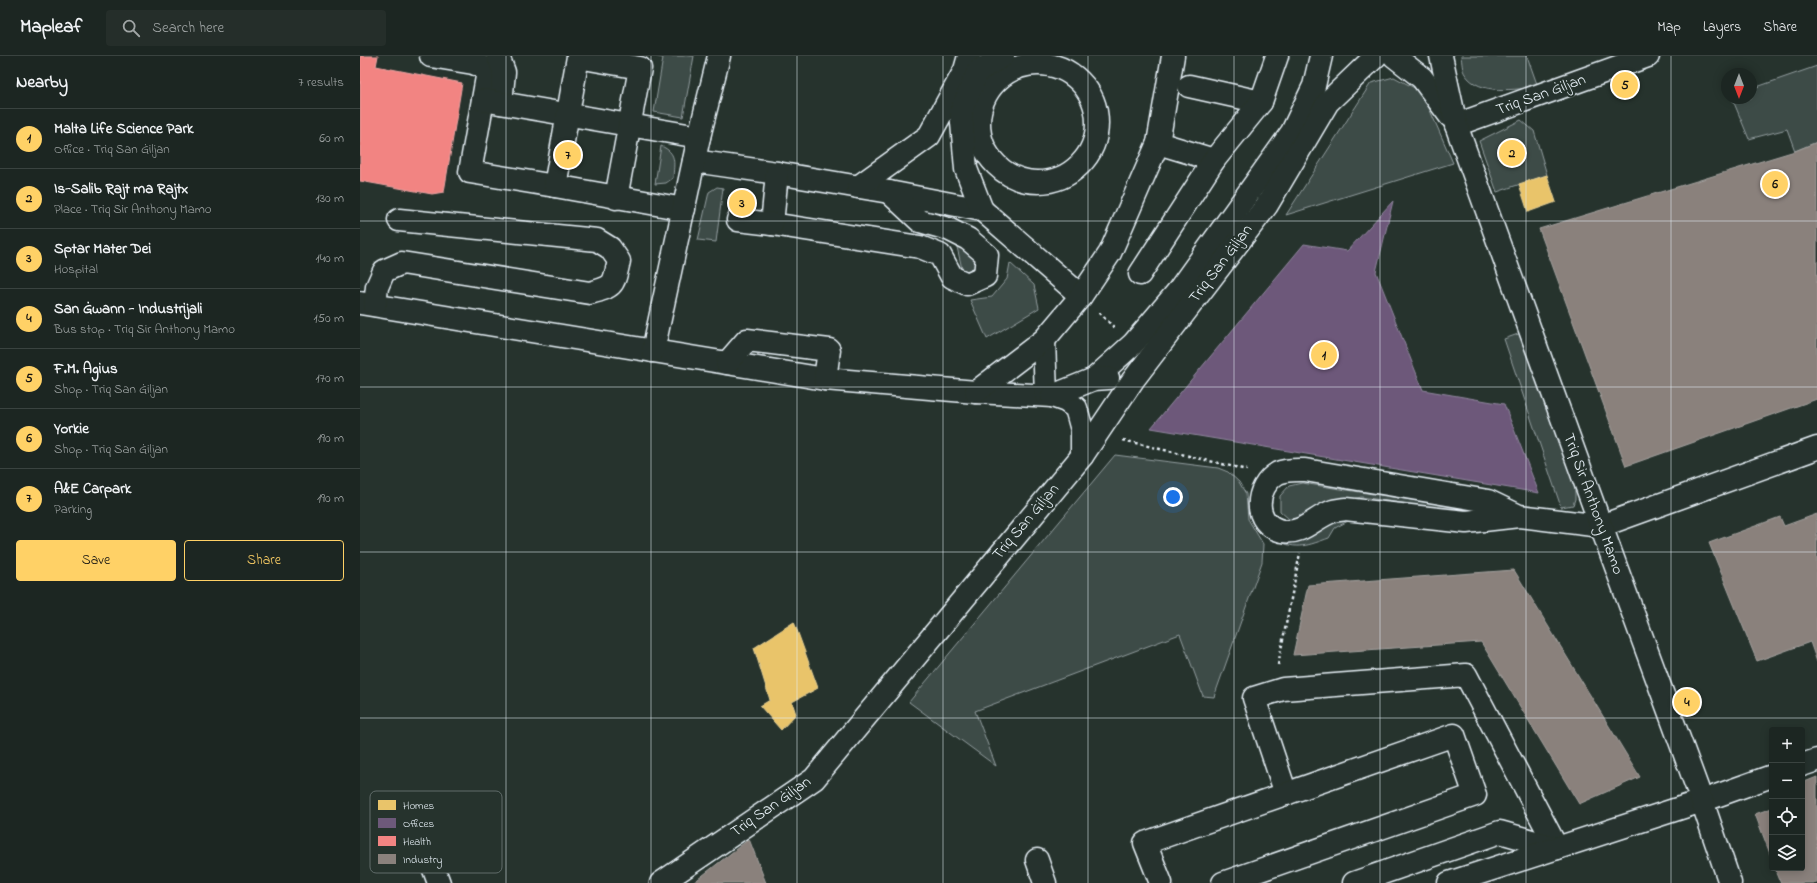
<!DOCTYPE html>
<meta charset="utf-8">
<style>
:root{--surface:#1c2622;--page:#252e2a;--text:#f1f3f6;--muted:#a0a5a5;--line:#3a4340;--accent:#ffd166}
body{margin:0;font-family:"Indie Flower",sans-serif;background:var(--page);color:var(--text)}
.controls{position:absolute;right:12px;bottom:12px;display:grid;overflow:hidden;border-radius:4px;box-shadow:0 2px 10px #0003}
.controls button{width:36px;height:36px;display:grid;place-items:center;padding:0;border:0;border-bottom:1px solid var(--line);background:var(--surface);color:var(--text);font:20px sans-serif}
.compass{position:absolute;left:1361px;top:12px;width:36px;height:36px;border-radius:50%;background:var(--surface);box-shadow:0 2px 10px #0003;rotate:180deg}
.you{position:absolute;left:813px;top:441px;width:14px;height:14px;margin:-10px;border:3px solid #fff;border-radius:50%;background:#1a73e8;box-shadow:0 0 0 6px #1a73e833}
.badge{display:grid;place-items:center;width:26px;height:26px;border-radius:50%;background:var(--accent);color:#111;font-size:13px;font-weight:700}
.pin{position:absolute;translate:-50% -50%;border:2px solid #fff;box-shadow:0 1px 4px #0006}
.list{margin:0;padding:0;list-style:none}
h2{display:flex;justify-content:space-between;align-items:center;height:52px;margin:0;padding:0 16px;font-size:17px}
h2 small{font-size:13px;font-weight:400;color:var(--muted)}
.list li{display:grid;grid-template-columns:26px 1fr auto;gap:12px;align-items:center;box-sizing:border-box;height:60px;padding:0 16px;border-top:1px solid var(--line)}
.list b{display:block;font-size:15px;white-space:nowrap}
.list p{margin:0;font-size:13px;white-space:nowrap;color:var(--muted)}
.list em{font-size:13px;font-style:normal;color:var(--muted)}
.actions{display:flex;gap:8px;padding:12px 16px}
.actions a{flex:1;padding:9px 0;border:1px solid var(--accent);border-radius:4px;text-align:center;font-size:14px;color:var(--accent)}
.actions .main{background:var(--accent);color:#111}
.icon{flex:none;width:22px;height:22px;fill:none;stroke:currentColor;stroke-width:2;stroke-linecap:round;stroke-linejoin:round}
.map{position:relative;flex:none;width:1457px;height:827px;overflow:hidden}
header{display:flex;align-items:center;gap:24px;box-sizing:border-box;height:56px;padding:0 20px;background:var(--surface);border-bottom:1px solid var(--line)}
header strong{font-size:19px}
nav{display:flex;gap:22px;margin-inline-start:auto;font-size:14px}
.search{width:280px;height:36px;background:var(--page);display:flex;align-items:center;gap:10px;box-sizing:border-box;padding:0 14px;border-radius:4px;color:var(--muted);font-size:15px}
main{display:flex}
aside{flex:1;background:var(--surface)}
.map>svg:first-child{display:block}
.green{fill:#3e4b47;stroke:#939ea0}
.homes{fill:#e9c46a;stroke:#e9d295}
.offices{fill:#6d597a;stroke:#9287a0}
.health{fill:#f28482;stroke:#efa5a5}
.industry{fill:#8a817c;stroke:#a6a3a1}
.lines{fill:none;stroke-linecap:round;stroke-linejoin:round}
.minor-casing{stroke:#e8f1f8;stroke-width:25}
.major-casing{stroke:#e8f1f8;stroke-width:25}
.path{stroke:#e8f1f8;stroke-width:2.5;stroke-dasharray:3 3;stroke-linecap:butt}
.minor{stroke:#26332d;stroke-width:22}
.major{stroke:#26332d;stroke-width:22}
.grid{fill:none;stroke:#e8f1f8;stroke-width:1;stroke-opacity:0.55}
.labels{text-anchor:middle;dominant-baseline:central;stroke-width:4;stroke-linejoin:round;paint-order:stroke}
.street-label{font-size:16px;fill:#e8f1f8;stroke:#26332d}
.key{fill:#26332d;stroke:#606c6a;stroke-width:1}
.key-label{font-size:11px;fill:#e8f1f8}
</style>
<header>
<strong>Mapleaf</strong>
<div class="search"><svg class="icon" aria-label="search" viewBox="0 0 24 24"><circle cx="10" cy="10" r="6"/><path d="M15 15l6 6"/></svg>Search here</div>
<nav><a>Map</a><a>Layers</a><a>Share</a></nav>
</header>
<main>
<aside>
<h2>Nearby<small>7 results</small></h2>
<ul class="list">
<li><span class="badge">1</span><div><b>Malta Life Science Park</b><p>Office · Triq San Ġiljan</p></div><em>60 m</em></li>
<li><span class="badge">2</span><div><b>Is-Salib Rajt ma Rajtx</b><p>Place · Triq Sir Anthony Mamo</p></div><em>130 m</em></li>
<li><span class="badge">3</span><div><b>Sptar Mater Dei</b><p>Hospital</p></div><em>140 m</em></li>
<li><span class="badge">4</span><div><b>San Ġwann - Industrijali</b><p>Bus stop · Triq Sir Anthony Mamo</p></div><em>150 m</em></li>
<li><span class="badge">5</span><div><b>F.M. Agius</b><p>Shop · Triq San Ġiljan</p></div><em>170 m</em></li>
<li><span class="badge">6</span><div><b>Yorkie</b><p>Shop · Triq San Ġiljan</p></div><em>190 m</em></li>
<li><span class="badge">7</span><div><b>A&amp;E Carpark</b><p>Parking</p></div><em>190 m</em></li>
</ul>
<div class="actions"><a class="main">Save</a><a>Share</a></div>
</aside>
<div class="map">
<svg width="1457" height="827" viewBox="0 0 1457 827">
<rect width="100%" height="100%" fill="#26332d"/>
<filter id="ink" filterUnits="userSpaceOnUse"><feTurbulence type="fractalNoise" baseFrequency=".025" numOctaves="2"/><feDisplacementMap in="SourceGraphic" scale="8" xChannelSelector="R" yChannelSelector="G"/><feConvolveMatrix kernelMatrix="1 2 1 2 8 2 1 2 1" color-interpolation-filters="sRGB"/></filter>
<g filter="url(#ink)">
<g class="green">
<path d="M294,0H334L323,61L294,56L303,2Z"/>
<path d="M1101,0H1167L1178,31C1156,33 1119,40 1105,18C1102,14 1102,6 1101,0Z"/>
<path d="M1457,10V86L1435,95L1427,73L1389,83L1372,42H1391V33Z"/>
<path d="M1034,21L1062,36L1093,107L926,159L1011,27Z"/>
<path d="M1161,64L1174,75L1187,119L1137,136L1119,85Z"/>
<path d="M301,90C317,97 314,106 313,122L306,127L295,128Z"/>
<path d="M357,131L363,132L356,186L338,184L349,136Z"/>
<path d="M591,183L614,193L622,215L603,217L597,191Z"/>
<path d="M650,207L674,229L679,252L627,283L610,244L632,241L647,223Z"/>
<path d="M1161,277L1215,432V443L1213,449L1201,451L1144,283Z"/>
<path d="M755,399L858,412L868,416L879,426L886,438L888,463L903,488L902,506L854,641L843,640L820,578L615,655L636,710L549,646Z"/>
<path d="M942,427L1122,455V459L1001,441L969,450L941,466L930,464L920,455V440L929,430Z"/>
<path d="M905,449L918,475L1001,458L975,472L969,482C949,489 936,495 917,484Z"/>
</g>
<g class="homes">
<path d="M1187,119L1196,146L1168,156L1159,128Z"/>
<path d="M434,566L458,632L432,646L436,658L421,674L400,650L410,644L394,592Z"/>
</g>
<path class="offices" d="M1033,145L1016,216L1063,334L1144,348L1179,437L791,372L944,188L987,195Z"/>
<path class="health" d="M0,0H18L16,10L102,27L84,136L72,138L0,125Z"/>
<g class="industry">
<path d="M1457,86V343L1266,410L1179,173L1435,95Z"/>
<path d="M1457,458V606L1450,586L1397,605L1349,487L1420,461L1424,470Z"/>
<path d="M1154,514L1280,721L1219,748L1121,586L933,599L948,529Z"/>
<path d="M1457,721V827H1421L1415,812H1442V727Z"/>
<path d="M1412,752V803L1395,758Z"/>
<path d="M389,783L406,827H333Z"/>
</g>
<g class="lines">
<g class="minor-casing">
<g id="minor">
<path d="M71,0L113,7L126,12L127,21L110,116L195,130"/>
<path d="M138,0L144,16L141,47"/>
<circle cx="678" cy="67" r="59"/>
<path d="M829,30L901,46"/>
<path d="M123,44L339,81"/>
<path d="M1096,69L1288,0"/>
<path d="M798,87L854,104"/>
<path d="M334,105L417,117L529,136L622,154L721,240"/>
<path d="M417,117L412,168L560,191L580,199L592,221L607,228L625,220L627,199L608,183L588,173L560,165L529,136"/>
<path d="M498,131L569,80L605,14L609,0"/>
<path d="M256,142L280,12L218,1L195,130L324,153"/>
<path d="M622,154L606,113L601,55L618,15L643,0"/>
<path d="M378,164L412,168"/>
<path d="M780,218L854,104L901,46L917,0"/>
<path d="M0,247L465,323L616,336L692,340L706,345L716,352L722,374V400"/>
<path d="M15,249L17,231L24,215L42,207L230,237C255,230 253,230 259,205L250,192L237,184L39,164"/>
<path d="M684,284L686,339"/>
<path d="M293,295L339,81L359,0"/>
<path d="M367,307L387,284L469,294L465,323"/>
<path d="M734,323L773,288L818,235L932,76L954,30L961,0"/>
<path d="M616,336L684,284L721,240L750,197L798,87L813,0"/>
<path d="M692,340L734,323L748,322"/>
<path d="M1159,460L1128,445L945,414C936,414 927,413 918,417C894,431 892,468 922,475C943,479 955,461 973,455C976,454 981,454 985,453L1106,466L1159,460L1241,470L1457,392"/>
<path d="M1442,709L1457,704"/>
<path d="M926,738L894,642L923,633L1106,619L1197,792"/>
<path d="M58,771L79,827"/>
<path d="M677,804L685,827"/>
<path d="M301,827L454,723L722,400L773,324L907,149L968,46L1016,0"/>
<path d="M801,827L785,787L1094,679L1115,739L863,827"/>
<path d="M994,827L1140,776L1197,792"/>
<path d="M1089,827L1342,745L1412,720"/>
</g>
</g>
<g class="major-casing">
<g id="major">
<path d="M1034,0L1062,22L1090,60"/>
<path d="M1081,0L1096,69L1241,470L1342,745L1370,827"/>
</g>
</g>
<g class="path">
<path d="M739,257L755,272"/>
<path d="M763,384L887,414"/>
<path d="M918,609L940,497"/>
</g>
<use href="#minor" class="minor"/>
<use href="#major" class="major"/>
</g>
</g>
<path class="grid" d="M146,0V827M291,0V827M437,0V827M583,0V827M728,0V827M874,0V827M1020,0V827M1166,0V827M1311,0V827M0,165H1457M0,331H1457M0,496H1457M0,662H1457"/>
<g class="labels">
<g class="street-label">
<text transform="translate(1181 39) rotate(-20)">Triq San Ġiljan</text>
<text transform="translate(861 208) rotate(-53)">Triq San Ġiljan</text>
<text transform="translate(1233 448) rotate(70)">Triq Sir Anthony Mamo</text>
<text transform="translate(666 466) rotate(-50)">Triq San Ġiljan</text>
<text transform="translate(411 751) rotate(-35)">Triq San Ġiljan</text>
</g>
</g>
<rect x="10" y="735" width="132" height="82" rx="6" class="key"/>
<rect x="18" y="744" width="18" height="10" fill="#e9c46a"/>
<rect x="18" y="762" width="18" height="10" fill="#6d597a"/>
<rect x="18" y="780" width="18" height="10" fill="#f28482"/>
<rect x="18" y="798" width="18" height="10" fill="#8a817c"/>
<g class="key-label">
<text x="43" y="753">Homes</text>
<text x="43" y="771">Offices</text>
<text x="43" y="789">Health</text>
<text x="43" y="807">Industry</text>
</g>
</svg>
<div class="controls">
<button>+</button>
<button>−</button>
<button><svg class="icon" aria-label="locate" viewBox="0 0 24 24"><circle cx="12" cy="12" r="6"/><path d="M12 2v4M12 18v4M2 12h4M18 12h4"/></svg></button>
<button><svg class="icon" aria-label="layers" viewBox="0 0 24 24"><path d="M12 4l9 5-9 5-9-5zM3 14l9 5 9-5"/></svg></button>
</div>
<svg class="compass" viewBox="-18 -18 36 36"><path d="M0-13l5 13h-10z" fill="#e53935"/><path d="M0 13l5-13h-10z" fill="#a0a5a5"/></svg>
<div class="you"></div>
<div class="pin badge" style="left:964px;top:299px">1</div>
<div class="pin badge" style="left:1152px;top:97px">2</div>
<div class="pin badge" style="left:382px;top:147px">3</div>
<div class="pin badge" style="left:1327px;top:646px">4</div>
<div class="pin badge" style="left:1265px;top:29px">5</div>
<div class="pin badge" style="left:1415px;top:128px">6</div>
<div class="pin badge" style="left:208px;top:99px">7</div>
</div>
</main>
